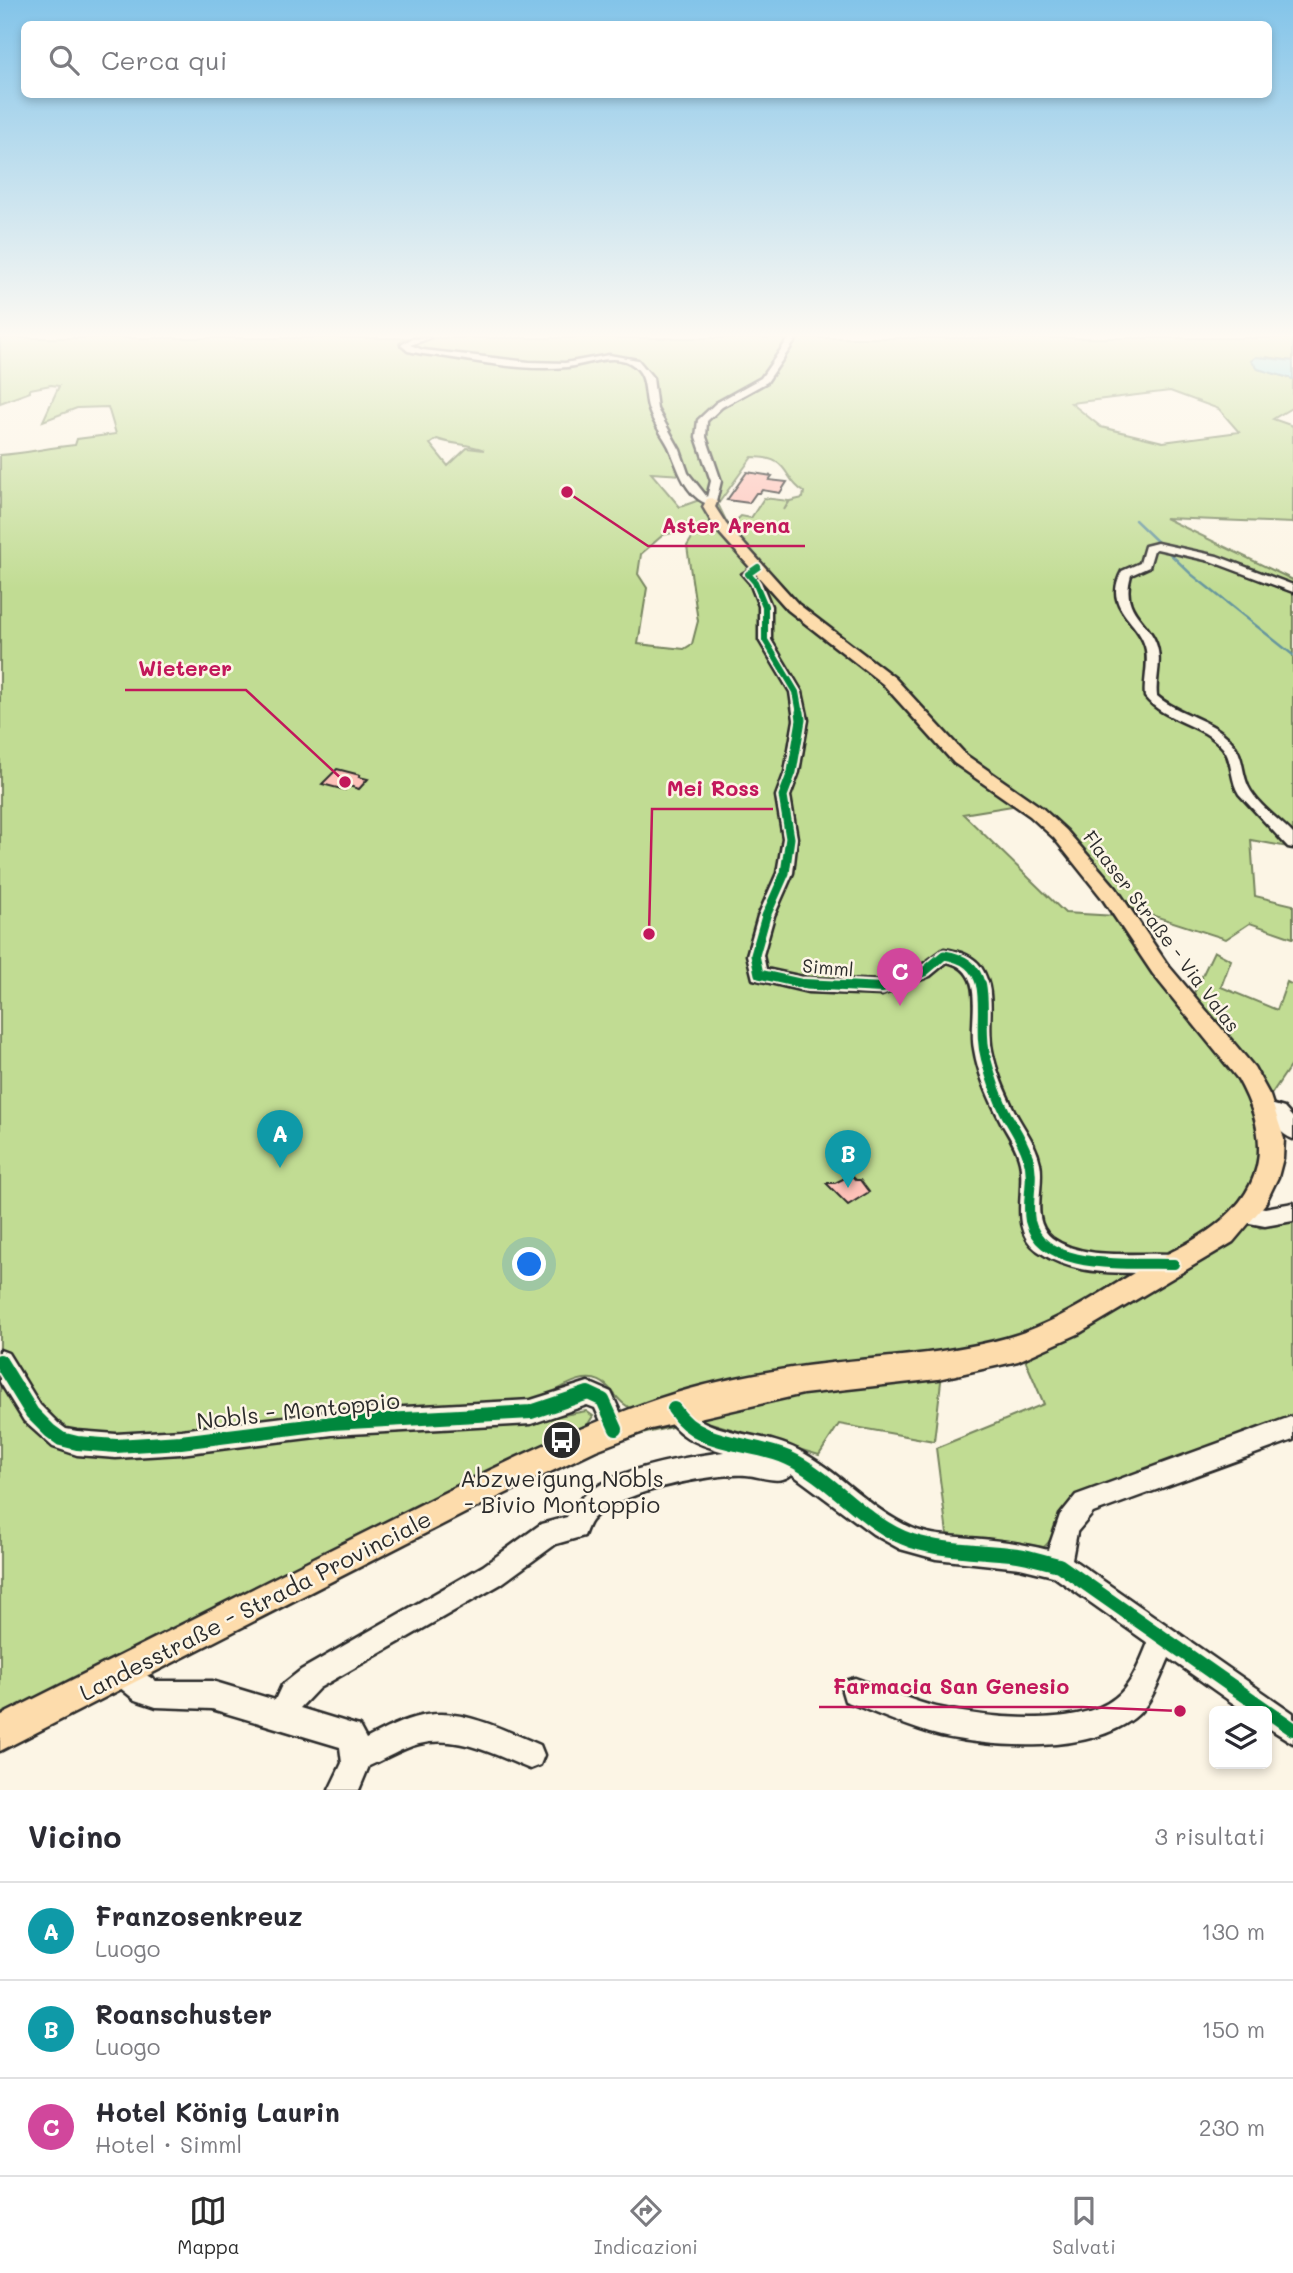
<!DOCTYPE html>
<html lang="it">
<meta charset="utf-8">
<style>
:root{--surface:#fff;--page:#f7f7f7;--text:#2b2b33;--muted:#7c7c81;--line:#e1e1e2;--accent:#2b2b2b}
body{margin:0;font-family:Mali,sans-serif;background:var(--page);color:var(--text)}
.controls{position:absolute;right:21px;bottom:21px;display:grid;overflow:hidden;border-radius:10px;box-shadow:0 4px 10px #0003}
.controls button{width:63px;height:63px;display:grid;place-items:center;padding:0;border:0;border-bottom:2px solid var(--line);background:var(--surface);color:var(--text);font:35px sans-serif}
.you{position:absolute;left:530px;top:1265px;width:24px;height:24px;margin:-18px;border:5px solid #fff;border-radius:50%;background:#1a73e8;box-shadow:0 0 0 10px #1a73e833}
.badge{display:grid;place-items:center;width:46px;height:46px;border-radius:50%;background:var(--accent);color:#fff;font-size:23px;font-weight:700}
.pin{position:absolute;translate:-50% -58px;filter:drop-shadow(0 2px 4px #0008)}
.pin::after{content:'';position:absolute;top:37px;width:24px;height:21px;background:inherit;clip-path:polygon(0 0,100% 0,50% 100%)}
.list{margin:0;padding:0;list-style:none}
h2{display:flex;justify-content:space-between;align-items:center;height:91px;margin:0;padding:0 28px;font-size:30px}
h2 small{font-size:23px;font-weight:400;color:var(--muted)}
.list li{display:grid;grid-template-columns:46px 1fr auto;gap:21px;align-items:center;box-sizing:border-box;height:98px;padding:0 28px;border-top:2px solid var(--line)}
.list b{display:block;font-size:26px;white-space:nowrap}
.list p{margin:0;font-size:23px;white-space:nowrap;color:var(--muted)}
.list em{font-size:23px;font-style:normal;color:var(--muted)}
.icon{flex:none;width:38px;height:38px;fill:none;stroke:currentColor;stroke-width:2;stroke-linecap:round;stroke-linejoin:round}
.map{position:relative;flex:none;width:1293px;height:1790px;overflow:hidden}
.search{position:absolute;background:var(--surface);box-shadow:0 4px 10px #0003;left:21px;right:21px;top:21px;height:77px;display:flex;align-items:center;gap:18px;box-sizing:border-box;padding:0 24px;border-radius:10px;color:var(--muted);font-size:26px}
.sheet{height:385px;background:var(--surface)}
nav{display:flex;justify-content:space-around;align-items:center;box-sizing:border-box;height:98px;border-top:2px solid var(--line);background:var(--surface);font-size:19px;color:var(--muted)}
nav a{display:grid;justify-items:center;gap:4px}
nav .on{color:var(--accent)}
.map>svg:first-child{display:block}
.green{fill:#c1dc93;stroke:#76845f;stroke-width:2;fill-rule:evenodd}
.water{fill:#8dddea;stroke:#66969e;stroke-width:2}
.lines{fill:none;stroke-linecap:round;stroke-linejoin:round}
.stream{stroke:#66969e;stroke-width:2.5}
.building{fill:#fec2b9;stroke:#2b2b2b;stroke-width:2}
.minor-casing{stroke:#2b2b2b;stroke-width:5}
.major-casing{stroke:#2b2b2b;stroke-width:5}
.minor{fill:#fcf5e5;fill-rule:evenodd}
.major{fill:#fddcac;fill-rule:evenodd}
.cycleway-far3-casing{stroke:#fcf5e5;stroke-width:10}
.cycleway-far2-casing{stroke:#fcf5e5;stroke-width:13}
.cycleway-far1-casing{stroke:#fcf5e5;stroke-width:15}
.cycleway-casing{stroke:#fcf5e5;stroke-width:18}
.cycleway-far3{stroke:#00873e;stroke-width:6}
.cycleway-far2{stroke:#00873e;stroke-width:9}
.cycleway-far1{stroke:#00873e;stroke-width:10}
.cycleway{stroke:#00873e;stroke-width:14}
.labels{text-anchor:middle;dominant-baseline:central;stroke-width:5;stroke-linejoin:round;paint-order:stroke}
.street-label{font-size:19px;fill:#2b2b2b;stroke:#fcf5e5}
.near-street-label{font-size:23px;fill:#2b2b2b;stroke:#fcf5e5}
.near-poi-label{font-size:23px;fill:#2b2b2b;stroke:#fcf5e5}
.leader{fill:none;stroke:#c2185b;stroke-width:2.5}
.callout-dot{fill:#c2185b;stroke:#fcf5e5;stroke-width:2.5}
.callout-label{font-size:21px;text-anchor:middle;font-weight:bold;fill:#c2185b;stroke:#fcf5e5;stroke-width:5;stroke-linejoin:round;paint-order:stroke}
</style>
<div class="map">
<svg width="1293" height="1790" viewBox="0 0 1293 1790">
<rect width="100%" height="100%" fill="#fcf5e5"/>
<filter id="ink" filterUnits="userSpaceOnUse"><feTurbulence type="fractalNoise" baseFrequency=".0143" numOctaves="2"/><feDisplacementMap in="SourceGraphic" scale="14" xChannelSelector="R" yChannelSelector="G"/><feConvolveMatrix kernelMatrix="1 2 1 2 8 2 1 2 1" color-interpolation-filters="sRGB"/></filter>
<g filter="url(#ink)">
<path class="green" d="M0,338H407L399,343L410,351L470,356L424,351L409,345L417,340L435,338H1293V361L1267,357L1258,369L1293,379V407L1273,419L1293,426V523L1165,518L1293,580V848L1251,840L1255,896L1293,905V938L1250,923L1226,939L1126,907L1031,803L963,814L1065,913L1116,916L1199,1004L1194,993L1214,951L1231,960L1221,987L1277,1010L1287,982L1293,985V1062L1256,1117C1266,1165 1263,1173 1238,1214L1260,1228L1293,1222V1418L1071,1503C1057,1514 1058,1535 1044,1547L947,1534L936,1448L1044,1404L1024,1357L942,1373L934,1441L839,1424L819,1455L701,1420L638,1435L633,1409C621,1405 617,1396 608,1387C588,1366 558,1390 538,1401L536,1420L586,1411L593,1416L588,1424L0,1720V455C26,454 49,447 75,445L77,439L116,434L108,407L77,408L43,421L59,386L51,385L30,389V392L0,403ZM1170,391L1219,409L1239,432L1163,442L1101,427L1071,403ZM437,439C453,445 467,443 484,450L467,448L448,466L430,444ZM752,457C792,457 781,478 804,492L803,498L790,501L784,510L789,501L764,498L751,518L741,516L729,527L718,504ZM651,473L683,475L702,499L680,507ZM699,527L687,546L698,621L692,644L684,649L638,644L647,588L638,574L641,554L663,535Z"/>
<path class="water" d="M1256,357L1293,361V379L1258,369L1251,361Z"/>
<g class="lines">
<path class="stream" d="M1135,520L1191,574L1293,655"/>
</g>
<g class="building">
<path d="M747,472L772,476L769,480L787,482L780,493L762,490L760,493H756L749,503L727,500Z"/>
<path d="M337,769L360,775L359,777L368,779L359,789L349,786L345,790L322,784Z"/>
<path d="M851,1175L856,1180H860L869,1192L848,1205L826,1183H835Z"/>
</g>
<g class="lines">
<g class="minor-casing">
<g id="minor">
<path d="M430,338L410,345L423,350L529,362L565,363L609,355L638,360L653,378L657,409L680,450L688,473L707,497L711,481L696,437L698,420L716,403L761,378L789,338H797L767,382L722,407L707,421L706,437L721,481L716,502L711,505C685,498 679,469 669,447C663,435 653,423 649,410C643,392 649,374 630,363C611,353 586,365 567,367C519,372 470,359 423,354L408,351L401,345L411,339Z"/>
<path d="M1157,543L1217,556L1293,585V592L1210,561L1157,549L1154,550L1149,567L1131,575C1119,616 1153,620 1158,651C1161,666 1155,681 1157,696C1179,715 1212,719 1231,741C1244,755 1241,770 1248,786C1257,805 1279,819 1293,834V848L1288,847L1239,794C1230,780 1233,761 1223,748C1202,723 1165,722 1145,697C1143,680 1150,663 1145,646C1138,620 1102,608 1122,571L1140,563L1145,546Z"/>
<path d="M758,564L764,567L755,575L761,582L771,606V640L802,692L808,720L799,772L790,796L797,838L793,873L774,916L763,955L766,969L808,978L881,981L918,968L944,949C958,951 973,955 981,967C998,994 986,1022 992,1050C996,1071 1005,1092 1014,1110C1023,1128 1036,1143 1040,1163C1045,1187 1029,1220 1052,1238C1085,1261 1134,1252 1172,1254L1179,1257L1182,1264L1179,1271L1172,1274C1127,1271 1077,1279 1038,1251C1008,1229 1026,1192 1020,1162C1017,1148 1009,1136 1002,1124C990,1101 978,1075 974,1049C968,1020 988,971 947,962L930,976L882,995L808,992L753,979L747,955L758,916L777,873L783,838L776,796L785,772L794,720L790,692L759,640V606L750,583L742,574Z"/>
<path d="M1267,1103L1284,1108L1293,1118V1139C1280,1134 1274,1121 1260,1117L1258,1111L1260,1105Z"/>
<path d="M1293,1203V1221L1265,1226L1239,1221L1236,1214L1239,1207L1246,1205L1265,1208Z"/>
<path d="M0,1350L8,1353L40,1405L58,1423L66,1429L77,1431L116,1434L181,1430L332,1411L531,1400L588,1382L611,1392L628,1429L624,1437L616,1441L608,1437L595,1408L587,1405L531,1424L332,1435L181,1454L116,1458L77,1455L53,1447L24,1421L0,1382Z"/>
<path d="M674,1398C687,1403 692,1417 706,1423C736,1436 769,1435 798,1450C839,1471 870,1510 912,1528C930,1536 951,1536 970,1538C997,1540 1022,1543 1048,1550L1060,1515L1076,1495L1293,1416V1440L1093,1513L1077,1532L1072,1559L1293,1713V1743L1267,1727V1711H1244L1169,1658C1160,1678 1152,1704 1134,1718C1088,1754 996,1748 941,1736C909,1728 876,1713 845,1701L842,1691L845,1681L855,1678C884,1688 912,1702 941,1708C986,1718 1078,1728 1115,1698C1132,1685 1140,1662 1148,1643L1053,1576L1020,1568L936,1559L900,1549L873,1534L792,1474C778,1486 762,1476 746,1475C710,1473 613,1493 591,1521C588,1525 586,1531 584,1536L556,1544L501,1584L319,1688L300,1708L359,1726L366,1739C383,1730 402,1720 421,1716C462,1707 503,1730 540,1745L544,1755L540,1765L530,1769C496,1755 457,1734 419,1744C402,1748 385,1759 369,1766L359,1790H329L342,1763L340,1747L212,1709L156,1707L135,1700L113,1682L109,1673L113,1664L122,1660L156,1681H212L275,1700L282,1685L301,1670L483,1566L541,1524L567,1517C590,1471 678,1458 724,1452C697,1444 674,1436 663,1409L666,1401Z"/>
</g>
</g>
<g class="major-casing">
<path id="major" d="M711,498L717,502L715,507L726,524L798,604L895,678L966,755L1042,808L1066,830L1116,888L1167,964L1254,1067L1270,1096L1284,1139L1283,1158L1278,1177L1265,1204L1233,1242L1078,1334L1018,1361L938,1379L803,1394L651,1429L596,1450L469,1511L0,1751V1716C118,1657 236,1597 354,1538C450,1490 545,1440 646,1403C694,1385 755,1373 806,1366C872,1357 941,1356 1006,1338C1058,1324 1105,1289 1151,1263C1172,1251 1197,1240 1216,1225C1269,1183 1269,1135 1238,1079L1153,974L1102,898L1054,838L1030,816L954,763L883,684L788,610L716,529L703,507L707,499Z"/>
</g>
<use href="#minor" class="minor"/>
<use href="#major" class="major"/>
<g class="cycleway-far3-casing">
<path id="cycleway-far3" d="M758,567L748,574L755,582L765,606V640L796,692L800,714"/>
</g>
<g class="cycleway-far2-casing">
<g id="cycleway-far2">
<path d="M800,712L801,720L792,772L783,796L790,838L785,873L766,916L755,955L759,974L808,985L828,986"/>
<path d="M888,986L924,972L944,955C964,958 976,966 981,986"/>
</g>
</g>
<g class="cycleway-far1-casing">
<g id="cycleway-far1">
<path d="M804,984L882,988L892,984"/>
<path d="M981,984C986,1009 979,1034 986,1059C991,1078 997,1097 1006,1114C1014,1128 1023,1141 1028,1157C1035,1178 1026,1200 1030,1221C1042,1273 1134,1262 1174,1264"/>
</g>
</g>
<g class="cycleway-casing">
<g id="cycleway">
<path d="M0,1361L32,1413L50,1431L61,1439L77,1443L116,1446L181,1442L332,1423L531,1412L588,1393L603,1400L616,1429"/>
<path d="M674,1409C699,1448 750,1441 788,1458C833,1478 865,1526 912,1541C946,1552 982,1550 1018,1555C1031,1557 1045,1562 1059,1565L1293,1729"/>
</g>
</g>
<use href="#cycleway-far3" class="cycleway-far3"/>
<use href="#cycleway-far2" class="cycleway-far2"/>
<use href="#cycleway-far1" class="cycleway-far1"/>
<use href="#cycleway" class="cycleway"/>
</g>
</g>
<linearGradient id="sky" x2="0" y2="1"><stop stop-color="#83c4e9"/><stop offset="0.57" stop-color="#fefaf3"/><stop offset="1" stop-color="#fefaf3" stop-opacity="0"/></linearGradient>
<rect width="1293" height="589" fill="url(#sky)"/>
<defs>
<g id="bus-disc" transform="scale(2.0125)"><circle r="9.5" fill="#2b2b2b" stroke="#fcf5e5"/><path d="M-5-6H5V4H4V6H2V4H-2V6H-4V4H-5ZM-3.5-4V0h7V-4ZM-3.5 1.2v1.5H-2V1.2ZM2 1.2v1.5H3.5V1.2Z" fill="#fff"/></g>
</defs>
<g fill-rule="evenodd">
<use href="#bus-disc" x="562" y="1440"/>
</g>
<g class="labels">
<g class="street-label">
<text transform="translate(1162 931) rotate(53)">Flaaser Straße - Via Valas</text>
<text transform="translate(828 967) rotate(5)">Simml</text>
</g>
<g class="near-street-label">
<text transform="translate(298 1410) rotate(-6)">Nobls - Montoppio</text>
<text transform="translate(255 1605) rotate(-27)">Landesstraße - Strada Provinciale</text>
</g>
<g class="near-poi-label">
<text x="562" y="1478">Abzweigung Nobls<tspan x="562" dy="26">- Bivio Montoppio</tspan></text>
</g>
</g>
<path class="leader" d="M567 492L648 546H805M345 782L246 690H125M649 934L652 809H773M1180 1711L1083 1707H819"/>
<g class="callout-dot">
<circle cx="567" cy="492" r="7"/>
<circle cx="345" cy="782" r="7"/>
<circle cx="649" cy="934" r="7"/>
<circle cx="1180" cy="1711" r="7"/>
</g>
<g class="callout-label">
<text x="726" y="533">Aster Arena</text>
<text x="185" y="676">Wieterer</text>
<text x="713" y="796">Mei Ross</text>
<text x="951" y="1694">Farmacia San Genesio</text>
</g>
</svg>
<div class="controls">
<button><svg class="icon" aria-label="layers" viewBox="0 0 24 24"><path d="M12 4l9 5-9 5-9-5zM3 14l9 5 9-5"/></svg></button>
</div>
<div class="you"></div>
<div class="pin badge" style="left:280px;top:1168px;background:#0f9aa8">A</div>
<div class="pin badge" style="left:848px;top:1188px;background:#0f9aa8">B</div>
<div class="pin badge" style="left:900px;top:1006px;background:#d1479c">C</div>
<div class="search"><svg class="icon" aria-label="search" viewBox="0 0 24 24"><circle cx="10" cy="10" r="6"/><path d="M15 15l6 6"/></svg>Cerca qui</div>
</div>
<section class="sheet">
<h2>Vicino<small>3 risultati</small></h2>
<ul class="list">
<li><span class="badge" style="background:#0f9aa8">A</span><div><b>Franzosenkreuz</b><p>Luogo</p></div><em>130 m</em></li>
<li><span class="badge" style="background:#0f9aa8">B</span><div><b>Roanschuster</b><p>Luogo</p></div><em>150 m</em></li>
<li><span class="badge" style="background:#d1479c">C</span><div><b>Hotel König Laurin</b><p>Hotel · Simml</p></div><em>230 m</em></li>
</ul>
</section>
<nav>
<a class="on"><svg class="icon" aria-label="map" viewBox="0 0 24 24"><path d="M3 6l6-2 6 2 6-2v14l-6 2-6-2-6 2zM9 4v14M15 6v14"/></svg>Mappa</a>
<a><svg class="icon" aria-label="directions" viewBox="0 0 24 24"><path d="M12 3l9 9-9 9-9-9zM9 14v-3h6M13 9l2 2-2 2"/></svg>Indicazioni</a>
<a><svg class="icon" aria-label="saved" viewBox="0 0 24 24"><path d="M7 4h10v16l-5-4-5 4z"/></svg>Salvati</a>
</nav>
